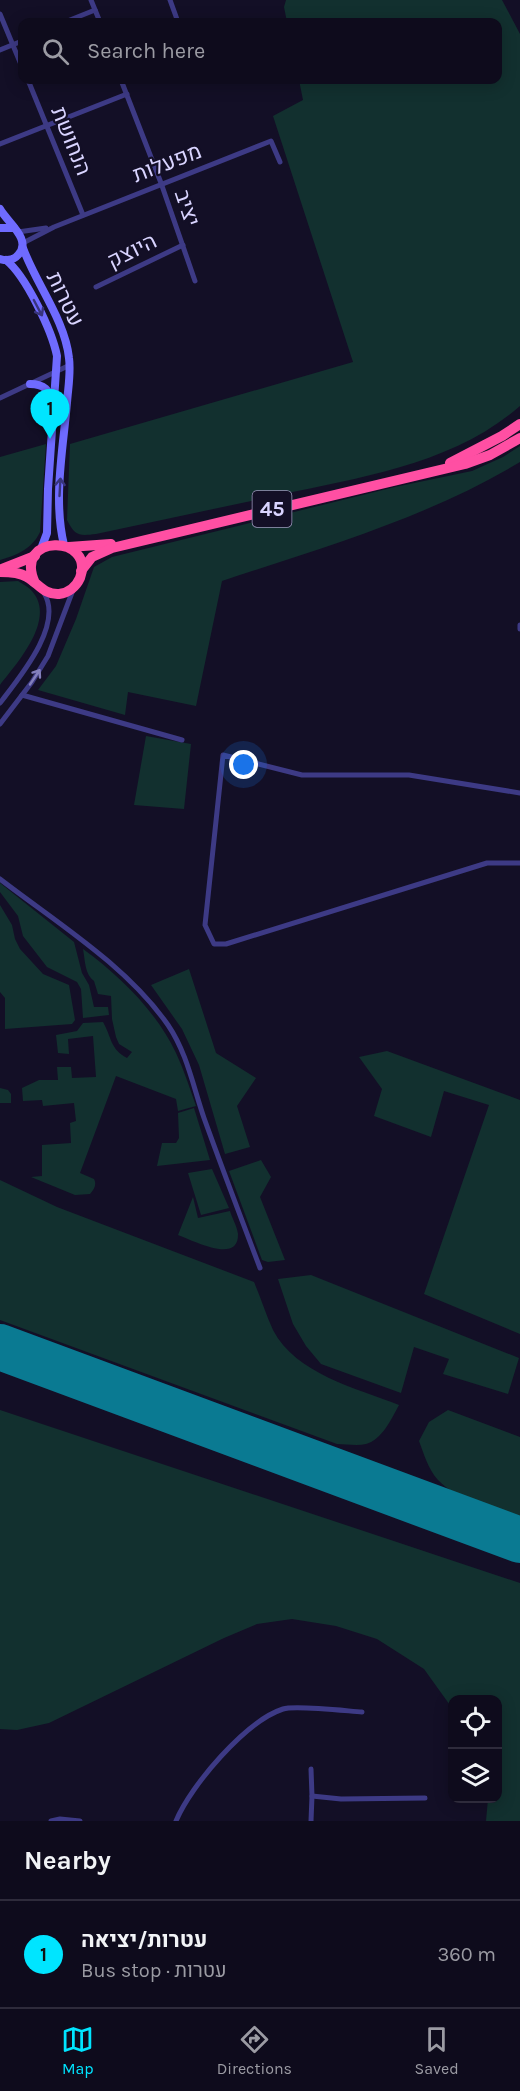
<!DOCTYPE html>
<meta charset="utf-8">
<style>
:root{--surface:#0e0b1c;--page:#1c1929;--text:#f1f3f6;--muted:#9b9ba3;--line:#2e2b3b;--accent:#00e5ff}
body{margin:0;font-family:Karla,Heebo,sans-serif;background:var(--page);color:var(--text)}
.controls{position:absolute;right:18px;bottom:18px;display:grid;overflow:hidden;border-radius:12px;box-shadow:0 3px 15px #0003}
.controls button{width:54px;height:54px;display:grid;place-items:center;padding:0;border:0;border-bottom:2px solid var(--line);background:var(--surface);color:var(--text);font:30px sans-serif}
.you{position:absolute;left:244px;top:765px;width:21px;height:21px;margin:-15px;border:4px solid #fff;border-radius:50%;background:#1a73e8;box-shadow:0 0 0 9px #1a73e833}
.badge{display:grid;place-items:center;width:39px;height:39px;border-radius:50%;background:var(--accent);color:#111;font-size:20px;font-weight:700}
.pin{position:absolute;translate:-50% -50px;filter:drop-shadow(0 2px 3px #0008)}
.pin::after{content:'';position:absolute;top:32px;width:21px;height:18px;background:inherit;clip-path:polygon(0 0,100% 0,50% 100%)}
.list{margin:0;padding:0;list-style:none}
h2{display:flex;justify-content:space-between;align-items:center;height:78px;margin:0;padding:0 24px;font-size:26px}
h2 small{font-size:20px;font-weight:400;color:var(--muted)}
.list li{display:grid;grid-template-columns:39px 1fr auto;gap:18px;align-items:center;box-sizing:border-box;height:108px;padding:0 24px;border-top:2px solid var(--line)}
.list b{display:block;font-size:22px;white-space:nowrap}
.list p{margin:0;font-size:20px;white-space:nowrap;color:var(--muted)}
.list em{font-size:20px;font-style:normal;color:var(--muted)}
.icon{flex:none;width:33px;height:33px;fill:none;stroke:currentColor;stroke-width:2;stroke-linecap:round;stroke-linejoin:round}
.map{position:relative;flex:none;width:520px;height:1821px;overflow:hidden}
.search{position:absolute;background:var(--surface);box-shadow:0 3px 15px #0003;left:18px;right:18px;top:18px;height:66px;display:flex;align-items:center;gap:15px;box-sizing:border-box;padding:0 21px;border-radius:12px;color:var(--muted);font-size:22px}
.sheet{height:186px;background:var(--surface)}
nav{display:flex;justify-content:space-around;align-items:center;box-sizing:border-box;height:84px;border-top:2px solid var(--line);background:var(--surface);font-size:16px;color:var(--muted)}
nav a{display:grid;justify-items:center;gap:3px}
nav .on{color:var(--accent)}
.map>svg:first-child{display:block}
.green{fill:#12302f}
.lines{fill:none;stroke-linecap:round;stroke-linejoin:round}
.runway{stroke:#0a7a92;stroke-width:46}
.street{stroke:#3d3a85;stroke-width:5}
.secondary{stroke:#6f6bff;stroke-width:8}
.highway{stroke:#ff4fa3;stroke-width:10}
.oneway{stroke:#38347d}
.oneway2{stroke:#837fbc}
.labels{text-anchor:middle;dominant-baseline:central;stroke-width:4.5;stroke-linejoin:round;paint-order:stroke}
.shield{fill:#130f26;stroke:#9e99be;stroke-width:1.5}
.shield-label{font-size:21px;font-weight:bold;fill:#d9d4ff}
.street-label{font-size:22px;fill:#d9d4ff;stroke:#130f26}
</style>
<div class="map">
<svg width="520" height="1821" viewBox="0 0 520 1821">
<rect width="100%" height="100%" fill="#130f26"/>
<g class="green">
<path d="M286,0H502L520,34V406C454,464 362,477 279,495C218,508 157,521 96,534C79,536 75,536 67,520L70,444L353,362L273,116L303,100L299,80H498V22H287L284,7Z"/>
<path d="M46,444L40,532C32,549 17,555 0,560V457Z"/>
<path d="M520,446V462C427,518 324,547 222,581L196,706L128,692L125,715L38,690L56,666L76,619L94,567L112,557L395,487L472,471L503,457Z"/>
<path d="M18,581C22,584 27,586 30,589C59,617 17,663 0,685V582Z"/>
<path d="M146,736L191,744L184,809L134,805Z"/>
<path d="M0,883L74,942L82,973L89,985L94,1007H108L109,1015L83,1018L81,989L77,982L47,967L23,936L18,916L0,892Z"/>
<path d="M0,905L12,925L15,939L20,949L43,974L69,985L75,1020L72,1024L5,1029V998L0,992Z"/>
<path d="M83,949C120,976 156,1011 176,1053C184,1070 190,1089 196,1106L178,1111L176,1099L116,1076L80,1173L94,1179C97,1185 94,1189 90,1194L75,1195L31,1177L42,1176V1145L71,1143L70,1123L76,1121L74,1103L43,1106L42,1100L23,1101L22,1088L39,1080H58L57,1067H71L72,1078L96,1077L93,1036L68,1039L69,1054L58,1053L56,1035L77,1031L83,1023L103,1022C112,1038 110,1049 127,1058L132,1052L119,1044L116,1037L112,1019L111,996L98,994L94,981C85,975 85,960 83,949Z"/>
<path d="M189,969L216,1053L256,1078L237,1106L250,1147L225,1154L199,1065L182,1029L151,985Z"/>
<path d="M387,1051L520,1100V1334L424,1294L489,1105L444,1091L431,1137L374,1116L382,1089L359,1057Z"/>
<path d="M0,1088L8,1090L11,1094V1103H0Z"/>
<path d="M194,1108L210,1160L157,1166L162,1143H176L179,1138L178,1113Z"/>
<path d="M261,1160L271,1177L260,1197L285,1260L268,1262L262,1260L229,1171Z"/>
<path d="M212,1169L229,1208L201,1215L188,1173Z"/>
<path d="M0,1180L57,1207L254,1282C261,1298 266,1315 273,1330C296,1374 356,1388 399,1405C392,1418 382,1440 366,1444C357,1446 346,1444 337,1444L0,1320Z"/>
<path d="M193,1197L198,1218L230,1211C232,1218 237,1226 238,1234C239,1265 192,1240 178,1235Z"/>
<path d="M311,1275L519,1358L508,1394L443,1374L449,1359L414,1347L401,1393L321,1364L306,1346L293,1324L278,1279Z"/>
<path d="M0,1410L520,1583V1821H486L488,1799L498,1798V1700H452V1708L424,1669L377,1639L336,1626L292,1619L257,1624L224,1638L49,1723L17,1730L0,1729Z"/>
<path d="M448,1410L520,1437V1517C494,1508 458,1501 438,1480C428,1469 424,1454 419,1441L429,1422Z"/>
</g>
<g class="lines">
<path class="runway" d="M0,1347L520,1540"/>
<g class="street">
<path d="M91,0L100,22"/>
<path d="M170,0L178,22"/>
<path d="M0,14L22,67"/>
<path d="M65,22L95,10"/>
<path d="M0,50L22,41"/>
<path d="M28,80L83,215"/>
<path d="M121,80L161,183L195,281"/>
<path d="M0,144L127,94"/>
<path d="M18,232L46,228"/>
<path d="M23,243L54,227L271,141L280,162"/>
<path d="M96,287L183,245"/>
<path d="M0,398L70,365"/>
<path d="M520,625V629"/>
<path d="M22,695L182,740"/>
<path d="M0,703C19,678 64,625 44,593"/>
<path d="M0,724L32,682L48,656L73,590"/>
<path d="M520,793L409,775H302L223,755L205,925L214,944H226L487,863H520"/>
<path d="M0,879C57,923 126,965 168,1025C187,1053 193,1086 204,1118C222,1168 241,1218 260,1268"/>
<path d="M311,1769L312,1796L311,1821"/>
<path d="M312,1796L341,1799L425,1798"/>
<path d="M51,1821L60,1819L80,1821"/>
<path d="M176,1821C191,1785 246,1721 283,1709C295,1705 347,1711 362,1712"/>
</g>
<g class="secondary">
<path d="M0,209C7,222 33,240 18,255C13,261 7,261 0,259"/>
<path d="M0,228H14"/>
<path d="M23,248C36,284 65,320 69,358C71,373 68,388 67,403C63,449 53,500 64,545"/>
<path d="M6,260C26,276 52,331 57,356L48,489L47,533L41,549"/>
<path d="M30,384C44,384 50,390 53,404"/>
</g>
<g class="highway">
<path d="M450,463L502,436L520,424"/>
<path d="M69,547L111,544"/>
<path d="M2,569L35,556"/>
<path d="M81,571L92,557L112,548L465,464L490,455L520,438"/>
<path d="M0,572C9,572 19,572 27,577C38,583 44,595 59,594C68,593 76,587 80,578C96,534 12,533 35,583"/>
</g>
</g>
<defs><path id="oneway-shaft" d="M-6 0H5M1.5-3L5.5 0L1.5 3" fill="none" stroke-width="1.6" stroke-linecap="round" stroke-linejoin="round" transform="scale(1.5)"/></defs>
<g class="oneway">
<use href="#oneway-shaft" transform="translate(38 308) rotate(62)"/>
<use href="#oneway-shaft" transform="translate(60 487) rotate(-87)"/>
</g>
<use class="oneway2" href="#oneway-shaft" transform="translate(35 677) rotate(-56)"/>
<g class="labels">
<rect class="shield" x="252.5" y="491" width="39" height="36" rx="4.5"/>
<g class="shield-label">
<text x="272" y="509">45</text>
</g>
<g class="street-label">
<text transform="translate(71 141) rotate(68)">הנחושת</text>
<text transform="translate(167 163) rotate(-21)">מפעלות</text>
<text transform="translate(187 208) rotate(71)">יציב</text>
<text transform="translate(132 251) rotate(-26)">היוצק</text>
<text transform="translate(65 299) rotate(64)">עטרות</text>
</g>
</g>
</svg>
<div class="controls">
<button><svg class="icon" aria-label="locate" viewBox="0 0 24 24"><circle cx="12" cy="12" r="6"/><path d="M12 2v4M12 18v4M2 12h4M18 12h4"/></svg></button>
<button><svg class="icon" aria-label="layers" viewBox="0 0 24 24"><path d="M12 4l9 5-9 5-9-5zM3 14l9 5 9-5"/></svg></button>
</div>
<div class="you"></div>
<div class="pin badge" style="left:50px;top:439px">1</div>
<div class="search"><svg class="icon" aria-label="search" viewBox="0 0 24 24"><circle cx="10" cy="10" r="6"/><path d="M15 15l6 6"/></svg>Search here</div>
</div>
<section class="sheet">
<h2>Nearby<small></small></h2>
<ul class="list">
<li><span class="badge">1</span><div><b>עטרות/יציאה</b><p>Bus stop · עטרות</p></div><em>360 m</em></li>
</ul>
</section>
<nav>
<a class="on"><svg class="icon" aria-label="map" viewBox="0 0 24 24"><path d="M3 6l6-2 6 2 6-2v14l-6 2-6-2-6 2zM9 4v14M15 6v14"/></svg>Map</a>
<a><svg class="icon" aria-label="directions" viewBox="0 0 24 24"><path d="M12 3l9 9-9 9-9-9zM9 14v-3h6M13 9l2 2-2 2"/></svg>Directions</a>
<a><svg class="icon" aria-label="saved" viewBox="0 0 24 24"><path d="M7 4h10v16l-5-4-5 4z"/></svg>Saved</a>
</nav>
